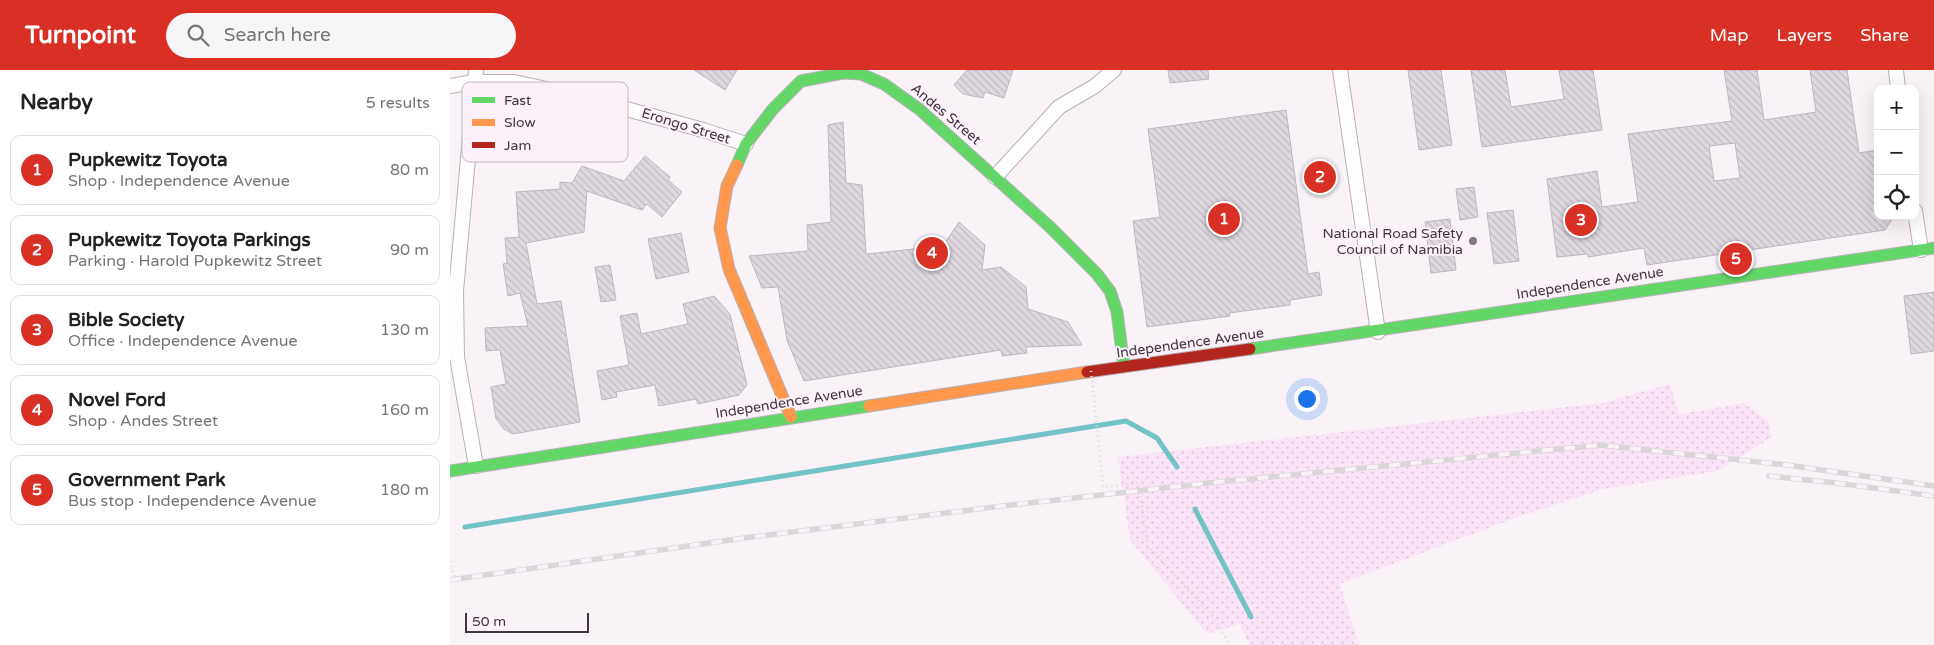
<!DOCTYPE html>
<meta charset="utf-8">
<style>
:root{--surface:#fff;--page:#f6f6f6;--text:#222;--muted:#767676;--line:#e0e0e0;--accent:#d93025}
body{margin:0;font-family:"Varela Round",sans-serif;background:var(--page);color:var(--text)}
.controls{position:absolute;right:15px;top:15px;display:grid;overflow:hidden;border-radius:10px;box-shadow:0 5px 20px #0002}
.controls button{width:45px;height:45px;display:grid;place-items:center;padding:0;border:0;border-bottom:1px solid var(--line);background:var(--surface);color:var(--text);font:25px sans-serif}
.scale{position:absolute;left:15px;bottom:12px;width:124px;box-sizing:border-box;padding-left:5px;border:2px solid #41363f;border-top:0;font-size:14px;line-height:18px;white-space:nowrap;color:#41363f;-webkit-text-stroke:4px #fcf0fa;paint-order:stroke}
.you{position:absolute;left:856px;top:328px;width:18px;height:18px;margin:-12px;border:4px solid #fff;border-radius:50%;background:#1a73e8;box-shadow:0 0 0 8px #1a73e833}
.badge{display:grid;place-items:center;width:32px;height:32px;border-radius:50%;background:var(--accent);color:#fff;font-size:16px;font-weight:700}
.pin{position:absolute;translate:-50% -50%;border:2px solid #fff;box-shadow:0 1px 5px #0006}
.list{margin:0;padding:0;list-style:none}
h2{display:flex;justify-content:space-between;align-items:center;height:65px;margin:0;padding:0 20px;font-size:21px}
h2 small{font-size:16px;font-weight:400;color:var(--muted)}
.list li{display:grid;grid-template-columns:32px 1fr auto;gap:15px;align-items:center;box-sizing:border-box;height:70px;margin:0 10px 10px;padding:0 10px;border:1px solid var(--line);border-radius:10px}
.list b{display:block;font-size:19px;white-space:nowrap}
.list p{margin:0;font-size:16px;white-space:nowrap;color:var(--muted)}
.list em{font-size:16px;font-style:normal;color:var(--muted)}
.icon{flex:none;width:28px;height:28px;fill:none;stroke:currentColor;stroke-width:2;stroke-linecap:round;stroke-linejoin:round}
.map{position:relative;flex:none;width:1484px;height:575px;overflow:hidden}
header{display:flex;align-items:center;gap:30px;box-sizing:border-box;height:70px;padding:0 25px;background:var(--accent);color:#fff}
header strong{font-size:24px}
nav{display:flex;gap:28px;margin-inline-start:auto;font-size:18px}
.search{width:350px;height:45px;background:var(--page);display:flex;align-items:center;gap:12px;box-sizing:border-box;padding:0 18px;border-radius:28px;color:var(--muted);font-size:19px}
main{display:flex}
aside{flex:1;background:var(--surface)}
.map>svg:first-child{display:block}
.grass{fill:url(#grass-dots)}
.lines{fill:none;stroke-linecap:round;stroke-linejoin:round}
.stream{stroke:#73c3c6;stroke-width:5}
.building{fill:url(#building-back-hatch);stroke:#bfb6bd;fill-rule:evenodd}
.street-casing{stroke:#b9b1b7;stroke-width:16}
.fast-casing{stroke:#b9b1b7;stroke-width:13}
.slow-casing{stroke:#b9b1b7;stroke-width:13}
.jam-casing{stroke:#b9b1b7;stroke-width:13}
.path{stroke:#dad8d9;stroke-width:3;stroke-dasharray:1 4;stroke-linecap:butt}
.street{stroke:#fefdfe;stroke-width:14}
.fast{stroke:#63d668;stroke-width:11}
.slow{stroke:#ff974d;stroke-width:11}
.jam{stroke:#b3261e;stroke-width:11}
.rail-casing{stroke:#dad7d9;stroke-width:5.5}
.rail{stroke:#fcf0fa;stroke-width:4;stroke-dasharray:11;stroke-linecap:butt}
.path-bridge{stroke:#dad8d9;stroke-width:3;stroke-dasharray:1 4;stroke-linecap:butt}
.poi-dot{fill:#817880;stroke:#fcf0fa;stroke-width:2}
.labels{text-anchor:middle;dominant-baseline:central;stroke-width:4;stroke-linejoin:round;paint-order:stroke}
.street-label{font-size:14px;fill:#41363f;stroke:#fcf0fa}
.poi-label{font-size:14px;fill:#41363f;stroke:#fcf0fa;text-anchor:end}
.key{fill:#fcf0fa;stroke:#c4b8c2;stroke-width:1}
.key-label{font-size:14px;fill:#41363f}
</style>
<header>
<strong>Turnpoint</strong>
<div class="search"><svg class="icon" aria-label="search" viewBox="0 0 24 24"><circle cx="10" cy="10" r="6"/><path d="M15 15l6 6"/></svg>Search here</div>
<nav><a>Map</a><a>Layers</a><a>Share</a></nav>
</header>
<main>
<aside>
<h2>Nearby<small>5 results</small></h2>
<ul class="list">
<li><span class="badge">1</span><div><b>Pupkewitz Toyota</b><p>Shop · Independence Avenue</p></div><em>80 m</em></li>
<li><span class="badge">2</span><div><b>Pupkewitz Toyota Parkings</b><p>Parking · Harold Pupkewitz Street</p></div><em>90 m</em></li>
<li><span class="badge">3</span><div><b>Bible Society</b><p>Office · Independence Avenue</p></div><em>130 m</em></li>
<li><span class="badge">4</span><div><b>Novel Ford</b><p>Shop · Andes Street</p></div><em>160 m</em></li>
<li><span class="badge">5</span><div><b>Government Park</b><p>Bus stop · Independence Avenue</p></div><em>180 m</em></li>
</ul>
</aside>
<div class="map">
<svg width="1484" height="575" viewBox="0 0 1484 575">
<defs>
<pattern id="grass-dots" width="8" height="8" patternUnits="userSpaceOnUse" patternTransform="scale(1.25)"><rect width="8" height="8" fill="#fbe4f7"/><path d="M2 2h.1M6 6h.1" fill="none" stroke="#d8c4d5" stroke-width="1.8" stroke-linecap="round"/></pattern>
<pattern id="building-back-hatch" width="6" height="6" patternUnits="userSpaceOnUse" patternTransform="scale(1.25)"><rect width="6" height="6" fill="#e0d8df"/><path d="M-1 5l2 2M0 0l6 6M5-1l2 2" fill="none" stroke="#c1bac0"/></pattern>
</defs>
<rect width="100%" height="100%" fill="#f9f3f8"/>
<path class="grass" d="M1220,314L1229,344L1295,333L1318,351L1322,367L1268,401L1153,419L1065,448L890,514L909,575H799L790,554L757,564L680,470L668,387L1152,333Z"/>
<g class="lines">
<g class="stream">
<path d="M745,439L801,547"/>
<path d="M15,457L676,351L707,368L727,397"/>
</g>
</g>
<g class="building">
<path d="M244,0H287L275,20Z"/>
<path d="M517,0H563L554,28L535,22L533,28L513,24L504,15Z"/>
<path d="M718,0H758L759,9L720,13Z"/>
<path d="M958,0H991L1002,75L969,80Z"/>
<path d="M1021,0H1055L1061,37L1114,29L1109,0H1143L1152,60L1032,77Z"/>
<path d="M1274,0H1307L1314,50L1366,42L1360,0H1397L1409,83L1428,80V146H1444L1435,160L1197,195L1194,178L1138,187V184L1107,187L1097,109L1147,101L1152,137L1188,132L1178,64L1282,51ZM1285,73L1290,108L1264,111L1259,76Z"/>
<path d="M836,40L858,204L869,202L872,225L840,230V235L779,243L780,246L697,257L683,151L710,147L698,59Z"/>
<path d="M393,52L396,113L412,115L416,184L493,176L509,152L535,175L532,200L551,197L576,217L578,239L618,252L632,275L576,277L577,283L552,286L551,280L354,311L337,270L328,217L312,218L299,186L358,181L357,155L381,152L378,55Z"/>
<path d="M195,86L220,107L218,110L232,122L212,147L197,134L192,140L137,121L134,162L76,173L87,234L111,231L130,352L63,364L54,359L46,349L41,317L56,314L50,280L36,281L35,258L78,256L70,223L58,226L53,194L57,193L55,168L69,167L66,122L110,119V112L122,113L132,96L174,111Z"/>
<path d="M1024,117L1028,147L1010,150L1006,119Z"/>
<path d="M1063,140L1069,191L1044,194L1037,143Z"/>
<path d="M1000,149L1006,200L981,203L975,152Z"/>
<path d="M231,163L239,202L206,209L198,169Z"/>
<path d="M160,195L166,230L151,232L145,197Z"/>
<path d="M1484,222V281L1461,284L1454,226Z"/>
<path d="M264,226L280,244L297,315L289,325L248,334L246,329L209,336L205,315L166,322L167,327L152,330L147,301L179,295L170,246L187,243L191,264L238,254L233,234Z"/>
</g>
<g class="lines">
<g class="street-casing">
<g id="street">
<path d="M890,0L928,262"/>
<path d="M1446,0L1448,19"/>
<path d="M0,16L24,12H64L129,26L253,60L296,74"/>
<path d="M545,107L609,37L645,16L664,0"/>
<path d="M1465,141L1471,180"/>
<path d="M26,396L7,287L6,221L26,0"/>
</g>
</g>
<g class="fast-casing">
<g id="fast">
<path d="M287,95L296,74L323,39L351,11L393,3L411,4L434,14L469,39L600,157L647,204L660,221L667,242L674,297"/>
<path d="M800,279L1484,178"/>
<path d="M0,401L419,336"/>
</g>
</g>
<g class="slow-casing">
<g id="slow">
<path d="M287,95L277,116L270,158L279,199L341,347"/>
<path d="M419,336L637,302"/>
</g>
</g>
<g class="jam-casing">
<path id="jam" d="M637,302L800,279"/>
</g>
<path class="path" d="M0,491L5,509"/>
<use href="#street" class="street"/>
<use href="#fast" class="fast"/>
<use href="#slow" class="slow"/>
<use href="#jam" class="jam"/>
<g class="rail-casing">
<g id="rail">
<path d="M1319,406L1386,413L1484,426"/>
<path d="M0,510L294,468L552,436L758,413L1150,375L1337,395L1484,416"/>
</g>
</g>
<use href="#rail" class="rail"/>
<path class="path-bridge" d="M641,301L653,417L688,413L698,476L765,549L780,575"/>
</g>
<circle class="poi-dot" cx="1023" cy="171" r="5"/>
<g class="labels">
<g class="street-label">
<text transform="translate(496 44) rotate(40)">Andes Street</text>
<text transform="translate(236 56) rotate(17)">Erongo Street</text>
<text transform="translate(1140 213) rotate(-9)">Independence Avenue</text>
<text transform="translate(740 273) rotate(-8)">Independence Avenue</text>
<text transform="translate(339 332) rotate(-9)">Independence Avenue</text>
</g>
<g class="poi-label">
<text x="1013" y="163">National Road Safety<tspan x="1013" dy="16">Council of Namibia</tspan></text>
</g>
</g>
<rect x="12" y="12" width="166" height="80" rx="8" class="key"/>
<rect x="22" y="27" width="23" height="6" fill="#63d668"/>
<rect x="22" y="49" width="23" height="7" fill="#ff974d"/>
<rect x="22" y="72" width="23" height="6" fill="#b3261e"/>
<g class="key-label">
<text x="54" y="35">Fast</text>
<text x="54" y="57">Slow</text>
<text x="54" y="80">Jam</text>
</g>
</svg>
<div class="controls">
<button>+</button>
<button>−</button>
<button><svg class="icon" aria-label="locate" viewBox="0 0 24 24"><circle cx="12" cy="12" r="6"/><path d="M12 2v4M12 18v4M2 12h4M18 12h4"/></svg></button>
</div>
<div class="scale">50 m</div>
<div class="you"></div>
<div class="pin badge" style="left:774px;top:149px">1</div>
<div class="pin badge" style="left:870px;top:107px">2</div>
<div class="pin badge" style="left:1131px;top:150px">3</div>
<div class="pin badge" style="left:482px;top:183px">4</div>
<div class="pin badge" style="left:1286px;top:189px">5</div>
</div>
</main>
